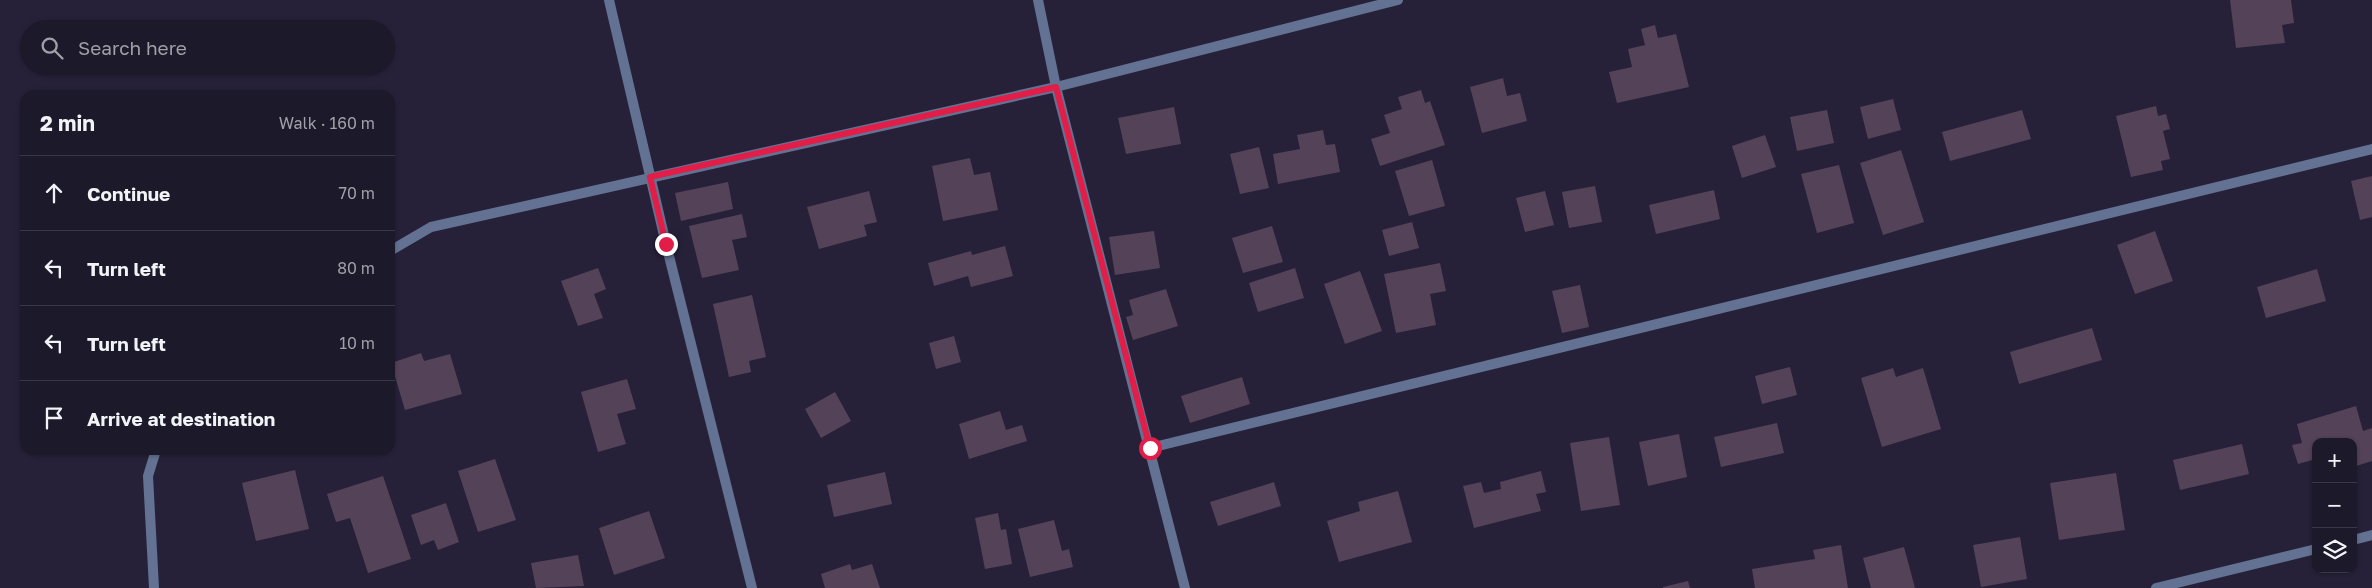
<!DOCTYPE html>
<meta charset="utf-8">
<style>
:root{--surface:#1c192a;--page:#252232;--text:#f1f3f6;--muted:#a0a0a8;--line:#3a3847}
body{margin:0;font-family:"Golos Text",sans-serif;background:var(--page);color:var(--text)}
.controls{position:absolute;right:15px;bottom:15px;display:grid;overflow:hidden;border-radius:10px;box-shadow:0 1px 4px #0004}
.controls button{width:45px;height:45px;display:grid;place-items:center;padding:0;border:0;border-bottom:1px solid var(--line);background:var(--surface);color:var(--text);font:25px sans-serif}
.stop{position:absolute;width:15px;height:15px;margin:-11px;border:4px solid #e11d48;border-radius:50%;background:#fff}
.stop.end{background:#e11d48;border-color:#fff;box-shadow:0 1px 5px #0008}
.list{margin:0;padding:0;list-style:none}
h2{display:flex;justify-content:space-between;align-items:center;height:65px;margin:0;padding:0 20px;font-size:21px}
h2 small{font-size:16px;font-weight:400;color:var(--muted)}
.list li{display:grid;grid-template-columns:32px 1fr auto;gap:15px;align-items:center;box-sizing:border-box;height:75px;padding:0 20px;border-top:1px solid var(--line)}
.list b{display:block;font-size:19px;white-space:nowrap}
.list em{font-size:16px;font-style:normal;color:var(--muted)}
.icon{flex:none;width:28px;height:28px;fill:none;stroke:currentColor;stroke-width:2;stroke-linecap:round;stroke-linejoin:round}
.map{position:relative;flex:none;width:2372px;height:588px;overflow:hidden}
.search{position:absolute;background:var(--surface);box-shadow:0 1px 4px #0004;left:20px;top:20px;width:375px;height:55px;display:flex;align-items:center;gap:12px;box-sizing:border-box;padding:0 18px;border-radius:28px;color:var(--muted);font-size:19px}
.panel{position:absolute;background:var(--surface);box-shadow:0 1px 4px #0004;left:20px;top:90px;width:375px;height:365px;border-radius:15px}
.map>svg:first-child{display:block}
.building{fill:#544258}
.lines{fill:none;stroke-linecap:round;stroke-linejoin:round}
.minor{stroke:#637293;stroke-width:10}
.route{stroke:#e11d48;stroke-width:6}
</style>
<div class="map">
<svg width="2372" height="588" viewBox="0 0 2372 588">
<rect width="100%" height="100%" fill="#262138"/>
<g class="building">
<path d="M2230,0H2291L2294,23L2282,25L2285,43L2236,48Z"/>
<path d="M1655,25L1658,38L1676,34L1689,87L1617,103L1609,72L1632,67L1628,49L1645,45L1641,29Z"/>
<path d="M1503,78L1507,96L1520,93L1527,121L1482,133L1470,87Z"/>
<path d="M1421,90L1425,103L1430,101L1445,145L1380,166L1371,139L1390,133L1384,115L1402,109L1398,97Z"/>
<path d="M1893,99L1901,130L1868,139L1860,107Z"/>
<path d="M2156,106L2158,116L2166,114L2170,129L2163,131L2170,159L2161,161L2163,170L2131,177L2116,116Z"/>
<path d="M1174,107L1181,144L1126,154L1118,118Z"/>
<path d="M1827,110L1834,143L1797,151L1790,117Z"/>
<path d="M2022,110L2031,139L1950,161L1942,132Z"/>
<path d="M1323,130L1326,145L1335,144L1340,172L1278,184L1273,154L1300,149L1297,135Z"/>
<path d="M1765,135L1776,167L1742,178L1732,146Z"/>
<path d="M1259,147L1269,188L1240,194L1230,154Z"/>
<path d="M1901,150L1924,222L1883,235L1860,163Z"/>
<path d="M970,158L974,175L990,172L998,210L943,221L932,166Z"/>
<path d="M1432,160L1445,206L1409,216L1395,171Z"/>
<path d="M1839,165L1854,223L1817,233L1801,174Z"/>
<path d="M2372,176V217L2360,220L2351,181Z"/>
<path d="M728,182L733,209L681,221L675,193Z"/>
<path d="M1595,186L1602,222L1569,228L1562,192Z"/>
<path d="M1714,190L1720,219L1656,234L1649,205Z"/>
<path d="M869,191L877,222L864,225L867,236L819,249L807,207Z"/>
<path d="M1545,191L1554,225L1525,232L1516,198Z"/>
<path d="M742,214L747,237L732,240L739,270L702,278L689,226Z"/>
<path d="M1412,222L1419,248L1389,256L1382,230Z"/>
<path d="M1272,226L1283,262L1243,273L1232,238Z"/>
<path d="M1154,231L1160,268L1115,275L1109,237Z"/>
<path d="M2155,231L2173,281L2135,294L2117,245Z"/>
<path d="M1005,246L1013,276L971,287L968,276L934,286L928,263L971,251L972,255Z"/>
<path d="M1440,263L1446,291L1430,294L1436,325L1396,333L1384,274Z"/>
<path d="M598,268L606,289L594,294L603,318L578,326L561,281Z"/>
<path d="M1295,268L1304,298L1258,312L1249,283Z"/>
<path d="M2317,269L2326,301L2266,318L2257,287Z"/>
<path d="M1360,271L1382,331L1345,344L1324,284Z"/>
<path d="M1580,285L1589,327L1562,333L1552,291Z"/>
<path d="M1166,289L1178,326L1133,340L1126,317L1133,315L1129,300Z"/>
<path d="M752,295L766,357L749,361L751,372L729,377L713,304Z"/>
<path d="M2092,328L2102,360L2019,384L2010,352Z"/>
<path d="M954,336L961,362L936,369L929,343Z"/>
<path d="M421,353L424,361L450,354L462,394L405,410L391,363Z"/>
<path d="M1790,367L1797,395L1762,404L1755,376Z"/>
<path d="M1893,368L1896,377L1923,368L1941,429L1882,447L1861,378Z"/>
<path d="M1242,377L1250,404L1190,423L1181,396Z"/>
<path d="M627,379L636,409L617,414L626,444L598,452L581,392Z"/>
<path d="M835,392L851,421L821,438L805,409Z"/>
<path d="M2356,406L2363,431L2372,428V461L2353,467V442H2316V459L2298,464L2292,445L2302,443L2297,424Z"/>
<path d="M1000,411L1006,430L1022,425L1027,441L969,459L959,424Z"/>
<path d="M1777,423L1784,453L1721,467L1714,437Z"/>
<path d="M1679,434L1687,477L1648,486L1639,442Z"/>
<path d="M1609,437L1620,505L1581,511L1570,443Z"/>
<path d="M2242,444L2249,474L2180,490L2173,460Z"/>
<path d="M495,459L516,520L478,532L458,471Z"/>
<path d="M295,470L309,529L256,541L242,483Z"/>
<path d="M1541,471L1546,492L1536,494L1541,511L1474,528L1463,486L1481,482L1484,493L1501,489L1500,482Z"/>
<path d="M885,472L892,504L834,517L827,485Z"/>
<path d="M2116,473L2125,530L2059,540L2050,483Z"/>
<path d="M383,476L411,559L368,573L350,518L336,522L327,494Z"/>
<path d="M1274,482L1281,506L1218,526L1210,502Z"/>
<path d="M1398,491L1412,542L1339,562L1327,521L1360,511L1358,502Z"/>
<path d="M446,503L459,542L438,550L434,540L421,545L411,515Z"/>
<path d="M649,511L665,558L614,575L599,528Z"/>
<path d="M998,513L1001,530L1006,529L1012,564L985,569L975,518Z"/>
<path d="M1054,520L1062,551L1069,549L1073,567L1030,577L1018,529Z"/>
<path d="M2020,537L2027,579L1981,587L1973,545Z"/>
<path d="M1841,545L1848,588H1755L1752,569L1815,559L1813,550Z"/>
<path d="M1904,547L1915,588H1871L1863,558Z"/>
<path d="M578,555L584,586L536,588L531,563Z"/>
<path d="M850,564L852,570L872,564L880,588H825L821,574Z"/>
<path d="M1688,581L1690,588H1663V587Z"/>
</g>
<g class="lines">
<g class="minor">
<path d="M609,0L666,244L752,588"/>
<path d="M1038,0L1056,87L1185,588"/>
<path d="M390,251L431,227L1056,87L1398,0"/>
<path d="M1150,448L2372,149"/>
<path d="M2353,540L2372,535"/>
<path d="M154,588L148,476L156,450"/>
<path d="M2156,588L2316,549"/>
</g>
</g>
<g class="lines">
<path class="route" d="M666,244L650,177L1056,87L1150,448"/>
</g>
</svg>
<div class="controls">
<button>+</button>
<button>−</button>
<button><svg class="icon" aria-label="layers" viewBox="0 0 24 24"><path d="M12 4l9 5-9 5-9-5zM3 14l9 5 9-5"/></svg></button>
</div>
<div class="stop" style="left:1150px;top:448px"></div>
<div class="stop end" style="left:666px;top:244px"></div>
<div class="search"><svg class="icon" aria-label="search" viewBox="0 0 24 24"><circle cx="10" cy="10" r="6"/><path d="M15 15l6 6"/></svg>Search here</div>
<section class="panel">
<h2>2 min<small>Walk · 160 m</small></h2>
<ul class="list">
<li><svg class="icon" aria-label="ahead" viewBox="0 0 24 24"><path d="M12 20V5M6 11l6-6 6 6"/></svg><div><b>Continue</b></div><em>70 m</em></li>
<li><svg class="icon" aria-label="left" viewBox="0 0 24 24"><path d="M17 20v-9H6M10 6l-5 5 5 5"/></svg><div><b>Turn left</b></div><em>80 m</em></li>
<li><svg class="icon" aria-label="left" viewBox="0 0 24 24"><path d="M17 20v-9H6M10 6l-5 5 5 5"/></svg><div><b>Turn left</b></div><em>10 m</em></li>
<li><svg class="icon" aria-label="arrive" viewBox="0 0 24 24"><path d="M6 21V4h12l-3 4 3 4H6"/></svg><div><b>Arrive at destination</b></div></li>
</ul>
</section>
</div>
